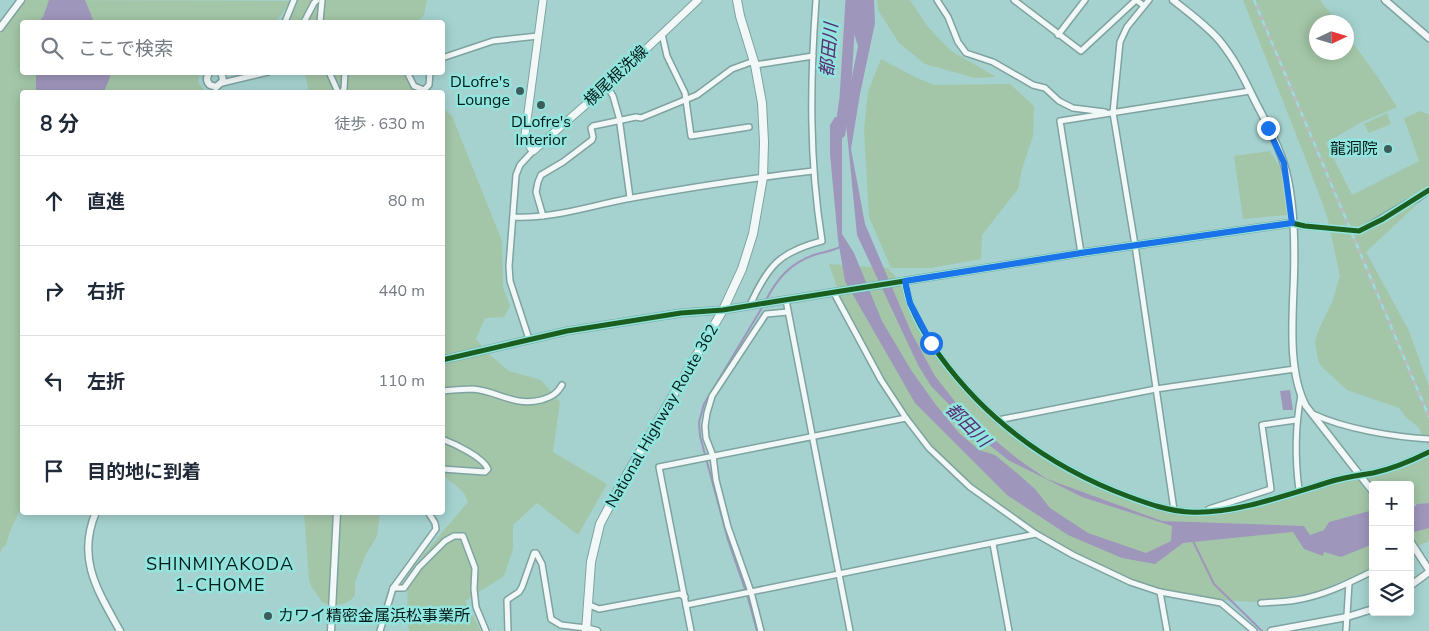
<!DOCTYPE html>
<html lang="ja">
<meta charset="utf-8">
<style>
:root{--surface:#fff;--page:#f6f6f7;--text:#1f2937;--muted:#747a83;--line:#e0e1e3}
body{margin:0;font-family:"Nunito Sans","Noto Sans JP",sans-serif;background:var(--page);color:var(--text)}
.controls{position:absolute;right:15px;bottom:15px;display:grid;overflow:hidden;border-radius:5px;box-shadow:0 2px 12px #0003}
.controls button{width:45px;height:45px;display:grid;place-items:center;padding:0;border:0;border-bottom:1px solid var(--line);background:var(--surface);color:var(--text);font:25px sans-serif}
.compass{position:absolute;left:1309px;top:15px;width:45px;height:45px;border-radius:50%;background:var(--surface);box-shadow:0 2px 12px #0003;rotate:86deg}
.stop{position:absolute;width:15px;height:15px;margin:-11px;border:4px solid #1a73e8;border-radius:50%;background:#fff}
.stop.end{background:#1a73e8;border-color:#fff;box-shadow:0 1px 5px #0008}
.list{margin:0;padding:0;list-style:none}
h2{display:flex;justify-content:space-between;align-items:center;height:65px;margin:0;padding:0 20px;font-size:21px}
h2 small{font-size:16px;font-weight:400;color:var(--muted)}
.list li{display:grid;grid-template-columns:32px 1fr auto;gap:15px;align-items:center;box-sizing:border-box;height:90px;padding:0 20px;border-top:1px solid var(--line)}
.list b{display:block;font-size:19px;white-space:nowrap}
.list em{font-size:16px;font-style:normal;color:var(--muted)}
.icon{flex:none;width:28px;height:28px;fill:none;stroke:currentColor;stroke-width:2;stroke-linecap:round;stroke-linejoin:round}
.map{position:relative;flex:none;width:1429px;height:631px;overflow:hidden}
.search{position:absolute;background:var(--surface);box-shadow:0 2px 12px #0003;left:20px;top:20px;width:425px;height:55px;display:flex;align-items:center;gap:12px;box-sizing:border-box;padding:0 18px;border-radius:5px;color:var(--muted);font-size:19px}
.panel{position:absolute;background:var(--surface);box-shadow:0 2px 12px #0003;left:20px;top:90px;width:425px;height:425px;border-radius:5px}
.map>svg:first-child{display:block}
.green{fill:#a4c6a8}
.water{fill:#9f96bc}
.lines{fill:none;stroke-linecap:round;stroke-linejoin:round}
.stream{stroke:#9f96bc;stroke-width:2}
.river{stroke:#9f96bc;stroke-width:11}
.minor-tunnel{stroke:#85aeab;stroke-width:5;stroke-dasharray:5 2.5;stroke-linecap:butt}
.minor-casing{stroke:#7ea3a0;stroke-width:8}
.tertiary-casing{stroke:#7ea3a0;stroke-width:9}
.secondary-casing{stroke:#7ea3a0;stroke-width:9}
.trunk-casing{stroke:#7ea3a0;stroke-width:10}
.minor{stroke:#f2f8f8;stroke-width:5}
.tertiary{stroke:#f2f8f8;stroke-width:6}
.secondary{stroke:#f2f8f8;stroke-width:7}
.trunk{stroke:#f2f8f8;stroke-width:8}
.rail-casing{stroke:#b3bebd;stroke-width:4}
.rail{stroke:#92e5de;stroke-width:2;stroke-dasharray:5.5;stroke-linecap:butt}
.cycleway-casing{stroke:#92e5de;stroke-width:8}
.cycleway{stroke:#1b5e20;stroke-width:5}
.route{stroke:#1a73e8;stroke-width:6}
.poi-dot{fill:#3c5c5a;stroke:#92e5de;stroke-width:2}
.labels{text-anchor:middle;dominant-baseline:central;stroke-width:5;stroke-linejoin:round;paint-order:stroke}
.street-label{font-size:16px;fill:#031d1b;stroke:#92e5de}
.poi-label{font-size:16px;fill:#031d1b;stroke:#92e5de;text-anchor:end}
.water-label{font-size:18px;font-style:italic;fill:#582f75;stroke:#92e5de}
.neighbourhood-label{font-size:18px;letter-spacing:1px;fill:#031d1b;stroke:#92e5de}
</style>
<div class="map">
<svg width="1429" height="631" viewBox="0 0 1429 631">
<rect width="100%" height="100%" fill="#a5d2cf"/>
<g class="green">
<path d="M26,0L291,1L276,22H22V72L199,73L198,83L206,92H22V501L21,502L22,506L10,531L6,545L2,548L0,553V34Z"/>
<path d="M297,0H427L424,15L417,22H288L297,3Z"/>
<path d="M877,0H910L928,27L950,50L996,77L975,78L925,64L899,43L878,10Z"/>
<path d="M1243,0H1320L1337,22H1316V52H1346L1347,35L1377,76L1397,107L1360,123L1326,143L1352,195L1419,161L1404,118L1420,111L1429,115V193L1366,252L1409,331L1429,387V446L1418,427L1406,417L1399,408L1347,390L1321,366L1318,360L1315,341L1320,327L1332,302L1340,276L1327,216L1305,157Z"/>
<path d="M881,59L915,77L934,85L1010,84L1034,106L1033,136L1022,169L1018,189L982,235L981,259L931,268H891L869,217L864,130L868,92Z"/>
<path d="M305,73H413L414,84L424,92H309Z"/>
<path d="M443,108L452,116L502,241L503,287L510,306L504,317L485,318L476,339L488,353L509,371L541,380L560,402L553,452L607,484L578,535L537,503L513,525V549L504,576L465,601L481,631H409L407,620L408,575L422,556L468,502C465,490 452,483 443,475Z"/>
<path d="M1387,113L1391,124L1369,133L1364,124Z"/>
<path d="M1270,151L1280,167L1287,215L1243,219L1234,156Z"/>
<path d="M829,264L888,268L900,282L941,361L996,424L1040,457L1100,485L1131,498L1191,512L1209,514L1356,478L1373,501V568L1313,593L1256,602L1199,599L1143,584L1102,568L1034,530L977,488L943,458L903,411L864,346L841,299Z"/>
<path d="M1429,454V503L1410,505V485H1373L1367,478L1407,465Z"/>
<path d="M304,513H380L377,536L365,556L355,582V595C346,607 336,605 323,603L311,586L309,579Z"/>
<path d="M1429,526V541L1418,546L1410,535V532Z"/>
</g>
<g class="water">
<path d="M49,0H85L94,22H38L43,17Z"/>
<path d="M848,0H874L875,23L860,94L851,149L865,224L912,334L935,376L967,417L1019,460L1047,479L1162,521L1304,526L1310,535L1324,530L1329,522L1373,510V544L1341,557L1324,552L1323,556L1304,549L1293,532L1183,543L1155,564L1122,558L1068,535L1007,495L915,403L845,281L838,240L830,154V125L835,117L842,118V234L854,253L882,321L911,370L936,405L959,433L979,450L995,455L1017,473L1035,489L1050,508L1088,533L1146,553L1171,541L1172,526L1082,497L1008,460L988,444L931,386L918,365L857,235L845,113L858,46L845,6Z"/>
<path d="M36,73H110V77L104,92H36Z"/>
<path d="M1290,390L1293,410H1283L1280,391Z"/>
<path d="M1429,503V528L1410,533V505L1414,507L1417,504Z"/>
</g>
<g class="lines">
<g class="stream">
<path d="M765,302C776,280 790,263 814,255C823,252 832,251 840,247"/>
<path d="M1193,541L1214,584L1262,631"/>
<path d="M757,631L748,598L728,540L700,436L699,422L704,404L763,306"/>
</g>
<path class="river" d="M840,133L845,98L851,0"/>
<path class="minor-tunnel" d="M1316,227L1359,231L1367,227"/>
<g class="minor-casing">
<g id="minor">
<path d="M937,0L948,17L958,42L966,53L993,62L1033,85L1045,88L1059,101L1073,108L1105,112"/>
<path d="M1014,0L1081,51L1136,0L1143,5"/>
<path d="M1149,0L1127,27L1120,42L1113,113L1135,245L1174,510"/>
<path d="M285,22L294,0"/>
<path d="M304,22L314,3L317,0"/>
<path d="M320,22L322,0"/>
<path d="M662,34L667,56L685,93L691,136L749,127"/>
<path d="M1058,35L1085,0"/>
<path d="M442,58L493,41L538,36"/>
<path d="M755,65L813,56"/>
<path d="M329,72L338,92"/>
<path d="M407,72L414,86L424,90L429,85L430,72"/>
<path d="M222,83L268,72"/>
<path d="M607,86L613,96L619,117L630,198"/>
<path d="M342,92L344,89L345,72"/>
<path d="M543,216L536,192L538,182L541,175L563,162L592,140L593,137L591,128L593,126L636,117L641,118L697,95L732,69L754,61"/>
<path d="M513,217C554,219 592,205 632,198C692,187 753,178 813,171"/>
<path d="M1292,223L1296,225L1316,227"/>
<path d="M1367,227L1407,203L1417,199L1429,190"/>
<path d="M1081,253L1060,121L1250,91"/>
<path d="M905,281C908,308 924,334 940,356C988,422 1054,469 1130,497C1149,504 1169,511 1189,512C1234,515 1292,493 1336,480C1348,477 1360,475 1373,473C1392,469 1411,461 1429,452"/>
<path d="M834,293L881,380L906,418L929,448L970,487L1036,534L1073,555L1130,582L1160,592L1221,603L1254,631"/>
<path d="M786,300L850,631"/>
<path d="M750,305C768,266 779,252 822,241C809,160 810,82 816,0"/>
<path d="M529,339L510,281L509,266L516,175L520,165L533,151"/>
<path d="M442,391C453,390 463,389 473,389C498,391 514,407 541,400C551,397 557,394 562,385"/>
<path d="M1313,414C1345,429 1394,437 1429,439"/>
<path d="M998,420L1156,389L1295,369"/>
<path d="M442,439C455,444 483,457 488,469L485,472L442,469"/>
<path d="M1299,490C1295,459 1295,427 1301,395"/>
<path d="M1209,509L1271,489L1262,425L1296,420"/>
<path d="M993,544L1009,631"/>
<path d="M393,588H404L419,567L445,541L454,536H463L475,568L474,589L476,607L486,631"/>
<path d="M1160,592L1167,631"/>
<path d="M1261,603C1272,602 1285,602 1296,600C1323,596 1349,583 1373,571"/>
<path d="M587,604L599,609L680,594L685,597"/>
<path d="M686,605L1036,534"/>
<path d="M380,631L393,588L436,529L435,523L428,512"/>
<path d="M508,631L507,600L519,592L522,587L534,553H536L542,564L551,619L561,625L586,628"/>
<path d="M691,631L659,467L906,418"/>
<path d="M761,631L751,592L728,527L716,480L713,456L706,438L705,426L707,413L712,396L766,314L788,312"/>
<path d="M1346,631L1349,583"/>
</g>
</g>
<g class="tertiary-casing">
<g id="tertiary">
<path d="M1173,0C1189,13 1206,25 1219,40C1234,58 1244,78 1254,99C1264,119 1276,139 1283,161C1294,194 1295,240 1294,275C1293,314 1287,371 1306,406L1373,492"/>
<path d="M1385,0L1429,38"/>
<path d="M0,28L21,0"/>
<path d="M210,72C206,77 206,81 210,85L216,87"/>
<path d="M216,87L223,81L222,75L220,72"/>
<path d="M442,360L567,331L681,313L723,310L772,302L1081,253L1292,223"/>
<path d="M96,512C76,559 98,591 120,631"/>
<path d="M1410,541L1429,570"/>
<path d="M1410,586L1429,572"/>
<path d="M586,628L597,631"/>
<path d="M331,631L337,512"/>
<path d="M1271,631L1347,617L1373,609"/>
</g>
</g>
<g class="secondary-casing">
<path id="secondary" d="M543,0L525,135L526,141L533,151L607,86L698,0"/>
</g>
<g class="trunk-casing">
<path id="trunk" d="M586,631L591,562L600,524L619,488L723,310L742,269L753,234L763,177L764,142L762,103L755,65L740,16L737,0"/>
</g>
<use href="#minor" class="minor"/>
<use href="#tertiary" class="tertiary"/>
<use href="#secondary" class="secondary"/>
<use href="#trunk" class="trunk"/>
<g class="rail-casing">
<path id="rail" d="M1254,0L1429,417"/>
</g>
<use href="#rail" class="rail"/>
<g class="cycleway-casing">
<g id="cycleway">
<path d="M905,281C908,308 924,334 940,356C988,422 1054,469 1130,497C1149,504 1169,511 1189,512C1234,515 1292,493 1336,480C1348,477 1360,475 1373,473C1392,469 1411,461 1429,452"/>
<path d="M442,360L567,331L681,313L723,310L772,302L1081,253L1292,223L1305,226L1359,231L1383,219L1429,190"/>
</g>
</g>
<use href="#cycleway" class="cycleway"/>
</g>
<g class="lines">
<path class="route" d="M931,343L910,303L905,281L1081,253L1292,223L1284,163L1268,128"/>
</g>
<g class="poi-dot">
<circle cx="520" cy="91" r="5"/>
<circle cx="541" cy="105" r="5"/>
<circle cx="1388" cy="149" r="5"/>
<circle cx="268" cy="616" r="5"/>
</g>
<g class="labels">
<g class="street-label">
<text transform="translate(616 76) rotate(-43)">横尾根洗線</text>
<text transform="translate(662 416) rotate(-60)">National Highway Route 362</text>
</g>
<g class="poi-label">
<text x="510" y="82">DLofre's<tspan x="510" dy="18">Lounge</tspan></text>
<text x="541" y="122" text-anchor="middle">DLofre's<tspan x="541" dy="18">Interior</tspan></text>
<text x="1378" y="149">龍洞院</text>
<text x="278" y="616" text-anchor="start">カワイ精密金属浜松事業所</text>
</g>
<g class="water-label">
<text transform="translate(829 50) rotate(-85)">都田川</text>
<text transform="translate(968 425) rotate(45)">都田川</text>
</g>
<g class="neighbourhood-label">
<text x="220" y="564">SHINMIYAKODA<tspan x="220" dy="21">1-CHOME</tspan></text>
</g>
</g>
</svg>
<div class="controls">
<button>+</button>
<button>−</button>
<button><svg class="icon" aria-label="layers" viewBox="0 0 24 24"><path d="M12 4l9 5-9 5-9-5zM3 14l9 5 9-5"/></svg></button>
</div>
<svg class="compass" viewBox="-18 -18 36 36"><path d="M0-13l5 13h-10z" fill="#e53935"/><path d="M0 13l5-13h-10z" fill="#747a83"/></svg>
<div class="stop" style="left:931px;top:343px"></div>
<div class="stop end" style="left:1268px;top:128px"></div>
<div class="search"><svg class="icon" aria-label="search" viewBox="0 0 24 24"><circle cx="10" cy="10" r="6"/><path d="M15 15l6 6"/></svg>ここで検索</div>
<section class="panel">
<h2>8 分<small>徒歩 · 630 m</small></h2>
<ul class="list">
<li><svg class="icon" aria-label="ahead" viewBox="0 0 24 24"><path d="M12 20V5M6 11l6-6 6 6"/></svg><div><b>直進</b></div><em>80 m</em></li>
<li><svg class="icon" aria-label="right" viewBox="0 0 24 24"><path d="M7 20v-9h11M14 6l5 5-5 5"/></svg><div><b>右折</b></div><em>440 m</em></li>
<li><svg class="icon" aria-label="left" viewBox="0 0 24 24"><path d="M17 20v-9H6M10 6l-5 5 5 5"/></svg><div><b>左折</b></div><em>110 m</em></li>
<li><svg class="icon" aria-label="arrive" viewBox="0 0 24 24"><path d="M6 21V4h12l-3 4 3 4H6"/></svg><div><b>目的地に到着</b></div></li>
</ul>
</section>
</div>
